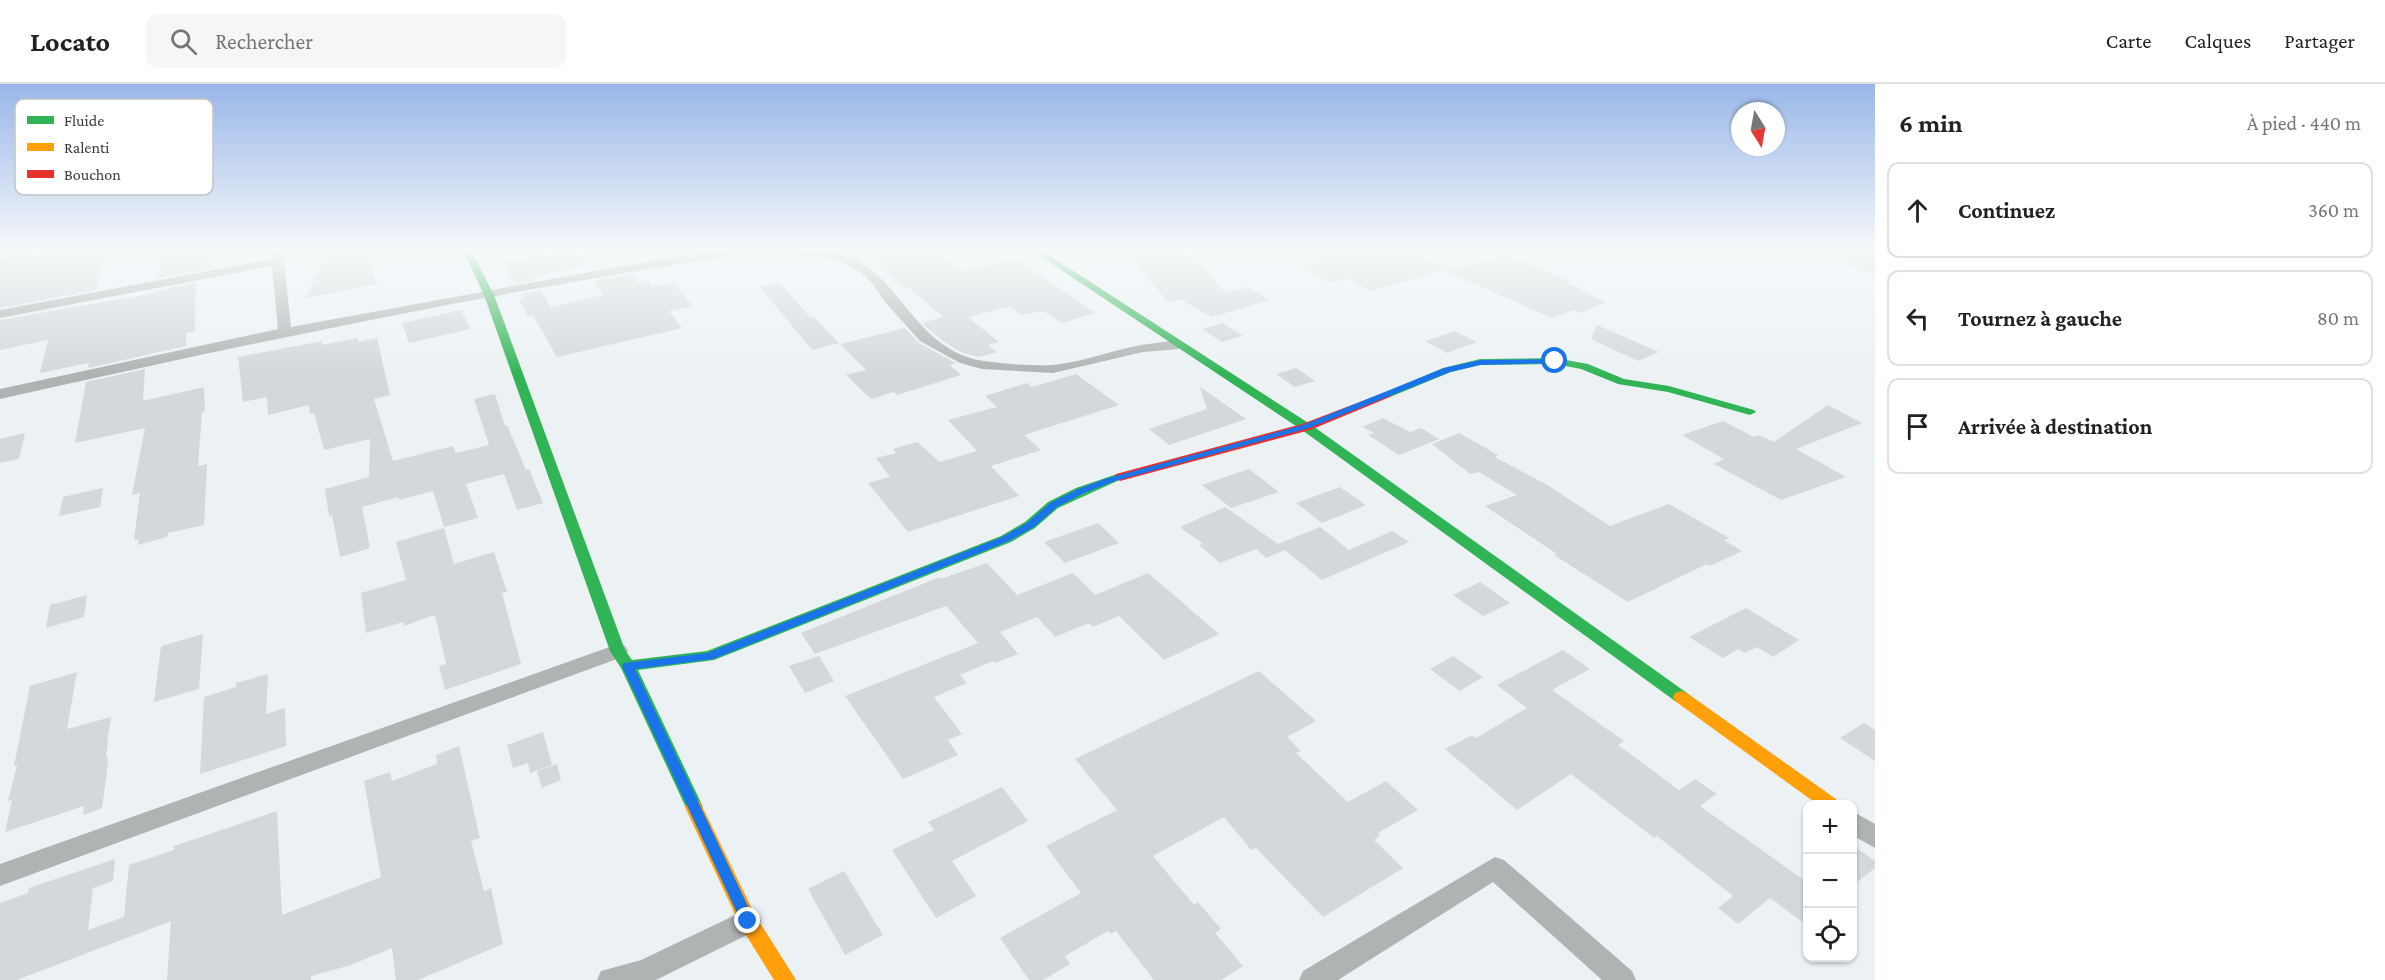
<!DOCTYPE html>
<html lang="fr">
<meta charset="utf-8">
<style>
:root{--surface:#fff;--page:#f6f6f6;--text:#222;--muted:#767676;--line:#e0e0e0}
body{margin:0;font-family:"Crimson Pro",serif;background:var(--page);color:var(--text)}
.controls{position:absolute;right:18px;bottom:18px;display:grid;overflow:hidden;border-radius:12px;box-shadow:0 2px 4px #0004}
.controls button{width:54px;height:54px;display:grid;place-items:center;padding:0;border:0;border-bottom:2px solid var(--line);background:var(--surface);color:var(--text);font:30px sans-serif}
.compass{position:absolute;left:1731px;top:18px;width:54px;height:54px;border-radius:50%;background:var(--surface);box-shadow:0 2px 4px #0004;rotate:169deg}
.stop{position:absolute;width:18px;height:18px;margin:-14px;border:4px solid #1a73e8;border-radius:50%;background:#fff}
.stop.end{background:#1a73e8;border-color:#fff;box-shadow:0 2px 6px #0008}
.list{margin:0;padding:0;list-style:none}
h2{display:flex;justify-content:space-between;align-items:center;height:78px;margin:0;padding:0 24px;font-size:26px}
h2 small{font-size:20px;font-weight:400;color:var(--muted)}
.list li{display:grid;grid-template-columns:39px 1fr auto;gap:18px;align-items:center;box-sizing:border-box;height:96px;margin:0 12px 12px;padding:0 12px;border:2px solid var(--line);border-radius:12px}
.list b{display:block;font-size:22px;white-space:nowrap}
.list em{font-size:20px;font-style:normal;color:var(--muted)}
.icon{flex:none;width:33px;height:33px;fill:none;stroke:currentColor;stroke-width:2;stroke-linecap:round;stroke-linejoin:round}
.map{position:relative;flex:none;width:1875px;height:896px;overflow:hidden}
header{display:flex;align-items:center;gap:36px;box-sizing:border-box;height:84px;padding:0 30px;background:var(--surface);border-bottom:2px solid var(--line)}
header strong{font-size:28px}
nav{display:flex;gap:33px;margin-inline-start:auto;font-size:21px}
.search{width:420px;height:54px;background:var(--page);display:flex;align-items:center;gap:15px;box-sizing:border-box;padding:0 21px;border-radius:12px;color:var(--muted);font-size:22px}
main{display:flex}
aside{flex:1;background:var(--surface)}
.map>svg:first-child{display:block}
.building{fill:#d5d8da}
.lines{fill:none;stroke-linecap:round;stroke-linejoin:round}
.street{fill:#b0b3b3;fill-rule:evenodd}
.fast{fill:#30b455;fill-rule:evenodd}
.slow{fill:#ff9f0a;fill-rule:evenodd}
.jam{fill:#e5322d;fill-rule:evenodd}
.route{fill:#1a73e8}
.key{fill:#fff;stroke:#c2c4c4;stroke-width:1.5}
.key-label{font-size:16px;fill:#35393b}
</style>
<header>
<strong>Locato</strong>
<div class="search"><svg class="icon" aria-label="search" viewBox="0 0 24 24"><circle cx="10" cy="10" r="6"/><path d="M15 15l6 6"/></svg>Rechercher</div>
<nav><a>Carte</a><a>Calques</a><a>Partager</a></nav>
</header>
<main>
<div class="map">
<svg width="1875" height="896" viewBox="0 0 1875 896">
<rect width="100%" height="100%" fill="#ecf1f4"/>
<g class="building">
<path d="M57,166H105L96,206L0,224V175Z"/>
<path d="M161,166H212L211,184L157,194Z"/>
<path d="M328,166H365L377,200L306,214Z"/>
<path d="M568,166H578L589,181L532,193L535,196L515,200L503,179Z"/>
<path d="M862,166H934L962,187L1016,174L1095,229L1062,239L1043,227L1021,231L1010,222L968,233L999,258L988,261L997,268L979,273L961,268L943,257L926,243L923,239L943,233L908,203L905,204Z"/>
<path d="M1126,166H1170L1178,171L1189,168L1226,209L1248,203L1270,216L1212,233L1182,216L1167,217Z"/>
<path d="M1305,166H1406L1450,185L1370,207L1348,194L1331,199L1301,182L1324,177Z"/>
<path d="M1868,166H1875V191L1836,177Z"/>
<path d="M1507,171L1572,197L1566,198L1606,218L1581,229L1574,226L1552,234L1445,187Z"/>
<path d="M633,190L637,199L647,196L652,203L674,198L692,222L669,227L682,244L557,273L533,231L528,232L518,215L523,214L521,210L541,206L551,223L603,211L593,197Z"/>
<path d="M779,198L810,233L813,232L839,259L813,266L807,260L760,203Z"/>
<path d="M196,199L195,248L186,249V262L88,284L89,279L40,289L48,256L0,266V236L155,209V207Z"/>
<path d="M461,226L470,245L409,259L402,239Z"/>
<path d="M1223,239L1243,252L1222,258L1202,245Z"/>
<path d="M1597,241L1659,268L1638,277L1591,255Z"/>
<path d="M905,244L919,259L956,279L950,281L961,291L897,311L894,308L871,315L846,291L866,286L840,260Z"/>
<path d="M1455,247L1477,258L1447,269L1425,257Z"/>
<path d="M358,254L359,258L377,254L390,311L374,315L393,377L453,362L456,369L489,361L474,315L495,310L505,342L507,341L526,386L529,385L543,419L517,426L504,390L466,400L478,434L444,443L433,407L399,416L398,413L362,423L370,464L340,473L332,431L329,432L325,405L369,393L370,355L324,366L314,329L310,330L309,321L268,331L267,313L243,318L238,273L322,257V261Z"/>
<path d="M1296,284L1315,297L1295,303L1276,290Z"/>
<path d="M145,285L143,317L204,303L205,327L202,328L198,382L207,380L204,441L168,449L167,453L138,461L139,455L134,456L140,409L132,411L145,344L75,359L86,298Z"/>
<path d="M1076,290L1119,321L1024,351L1041,366L991,382L1019,412L908,448L868,399L890,393L876,374L896,369L893,365L917,358L940,378L977,367L948,336L997,323L985,312L1027,299L1032,303Z"/>
<path d="M1200,303L1246,335L1169,361L1149,345L1207,325Z"/>
<path d="M1828,321L1862,339L1796,365L1846,393L1781,416L1714,380L1724,375L1682,351L1723,337L1754,353L1759,351L1774,358Z"/>
<path d="M1383,334L1410,348L1421,344L1439,355L1399,371L1368,351L1374,349L1362,343Z"/>
<path d="M25,349L19,375L0,379V355Z"/>
<path d="M1459,349L1498,371L1495,373L1549,402L1610,442L1669,420L1729,454L1724,456L1742,467L1710,482L1707,480L1628,518L1554,471L1557,470L1485,422L1517,411L1479,388L1470,390L1432,360Z"/>
<path d="M1249,385L1279,408L1231,424L1202,401Z"/>
<path d="M1340,403L1366,421L1322,439L1296,419Z"/>
<path d="M103,404L100,423L59,432L63,413Z"/>
<path d="M1225,423L1278,460L1320,443L1349,466L1392,447L1409,458L1322,496L1285,466L1266,474L1256,465L1220,479L1199,461L1203,460L1180,443Z"/>
<path d="M1098,439L1119,459L1065,479L1044,458Z"/>
<path d="M444,444L454,480L494,468L507,508L502,509L521,580L445,606L439,582L446,580L435,531L404,542L403,538L366,549L361,509L406,496L396,458Z"/>
<path d="M987,479L1017,511L1073,489L1095,511L1148,489L1219,550L1164,576L1119,532L1093,543L1089,539L1055,553L1037,533L1000,548L1018,570L995,579L993,577L960,591L967,599L934,613L962,650L948,656L958,671L903,695L845,612L978,559L946,522L815,570L801,549L940,493L941,495Z"/>
<path d="M1480,498L1510,519L1483,532L1453,511Z"/>
<path d="M87,511L84,533L46,544L50,521Z"/>
<path d="M1746,524L1799,556L1773,573L1757,563L1745,569L1738,565L1723,574L1689,553Z"/>
<path d="M203,550L199,605L154,618L161,562Z"/>
<path d="M1563,566L1590,585L1552,606L1624,657L1618,661L1679,706L1695,695L1717,710L1700,722L1808,799V842L1770,814L1738,840L1718,824L1733,812L1657,752L1654,754L1571,690L1517,726L1445,665L1472,651L1476,654L1527,624L1497,601Z"/>
<path d="M819,572L834,597L805,609L789,582Z"/>
<path d="M1453,572L1483,593L1460,607L1430,585Z"/>
<path d="M1259,587L1316,637L1287,653L1301,667L1296,669L1348,718L1386,697L1418,726L1378,749L1380,751L1374,756L1403,784L1323,833L1256,764L1251,766L1224,733L1153,772L1194,821L1198,818L1221,845L1215,849L1243,882L1221,896H1154L1116,847L1111,850L1108,847L1065,872L1070,880L1043,896H1029L1000,854L1081,809L1046,762L1117,726L1075,675Z"/>
<path d="M77,588L67,645L111,633L107,658H108L106,673H108L107,688L102,724L83,731L84,722L5,748L12,716L8,717L17,681L14,682L30,602Z"/>
<path d="M268,590L266,630L285,624L286,662L200,690L204,613L236,603V599Z"/>
<path d="M1864,639L1875,646V677L1840,654Z"/>
<path d="M543,648L552,681L530,689L528,679L513,684L507,661Z"/>
<path d="M459,662L480,754L471,757L484,807L491,804L503,860L418,896H396L392,864L351,881L311,892V896H167L171,837L17,896H0V819L28,809L29,804L115,775L113,797L93,804L88,846L124,833L129,781L174,766V762L277,727L282,831L381,793L364,697L390,688L392,697L437,680L436,671Z"/>
<path d="M557,680L561,696L542,704L537,687Z"/>
<path d="M1002,703L1028,737L952,777L976,812L936,834L892,766L934,746L928,738Z"/>
<path d="M1852,761L1875,777V784L1852,802Z"/>
<path d="M844,787L883,851L845,871L808,805Z"/>
</g>
<g class="lines">
<g class="street">
<path d="M0,166H24L22,169L0,173Z"/>
<path d="M272,166L283,167L291,243L677,172L722,166H751L745,170C495,207 247,260 0,315V305L278,245L272,182L0,234V226L272,175Z"/>
<path d="M777,166C797,165 826,163 845,170C902,192 915,267 984,277C1005,280 1031,282 1053,281C1087,278 1121,262 1156,259C1165,258 1179,254 1186,261L1179,265L1143,268L1053,289L982,285L960,279L920,257L885,218L872,199L860,188L838,176L783,170Z"/>
<path d="M618,560L625,562L628,567L625,572L0,802V780Z"/>
<path d="M1852,727L1875,740V764L1852,751Z"/>
<path d="M1495,773L1504,776L1632,887L1636,896H1602L1493,798L1338,896H1299L1303,887Z"/>
<path d="M748,825L757,828L761,837L757,846L656,896H597L601,887L641,876Z"/>
</g>
<g class="fast">
<path d="M463,166H471L494,211L625,566L632,576L707,567L1001,452L1025,438L1048,418L1076,404L1120,389L1126,393L1058,424L1035,444L1011,458L714,576L638,586L703,723L700,728L694,730L688,728L621,584L610,567L484,211Z"/>
<path d="M1031,166H1041L1310,340L1687,609L1689,613L1687,617L1681,619L1675,617L1302,346Z"/>
<path d="M1555,274L1588,280L1624,295L1669,302L1754,326L1756,328L1750,331L1668,308L1618,300L1581,285L1555,280L1480,281L1451,288L1390,313H1382L1380,311L1443,284L1480,275Z"/>
</g>
<g class="slow">
<path d="M1681,607L1687,609L1836,715L1839,720H1817L1675,617L1673,613L1675,609Z"/>
<path d="M694,716L700,718L755,831L796,896H774L741,843L685,723L688,718Z"/>
</g>
<path class="jam" d="M1386,308L1392,311L1390,313L1310,346L1120,397L1114,393L1116,390L1302,340Z"/>
</g>
<linearGradient id="sky" x2="0" y2="1"><stop stop-color="#99b6e8"/><stop offset="0.57" stop-color="#f6f9fa"/><stop offset="1" stop-color="#f6f9fa" stop-opacity="0"/></linearGradient>
<rect width="1875" height="291" fill="url(#sky)"/>
<path class="route" d="M1555,275H1558V279L1480,281L1450,288L1309,344L1115,397L1084,409L1057,423L1034,443L1009,457L713,575L635,585L755,837L753,842L748,844L743,842L622,582L624,579L707,569L1002,453L1027,439L1050,419L1078,405L1108,394L1303,341L1444,284L1480,276Z"/>
<rect x="15" y="15" width="198" height="96" rx="9" class="key"/>
<rect x="27" y="32" width="27" height="8" fill="#30b455"/>
<rect x="27" y="59" width="27" height="8" fill="#ff9f0a"/>
<rect x="27" y="86" width="27" height="8" fill="#e5322d"/>
<g class="key-label">
<text x="64" y="42">Fluide</text>
<text x="64" y="69">Ralenti</text>
<text x="64" y="96">Bouchon</text>
</g>
</svg>
<div class="controls">
<button>+</button>
<button>−</button>
<button><svg class="icon" aria-label="locate" viewBox="0 0 24 24"><circle cx="12" cy="12" r="6"/><path d="M12 2v4M12 18v4M2 12h4M18 12h4"/></svg></button>
</div>
<svg class="compass" viewBox="-18 -18 36 36"><path d="M0-13l5 13h-10z" fill="#e53935"/><path d="M0 13l5-13h-10z" fill="#767676"/></svg>
<div class="stop" style="left:1555px;top:277px"></div>
<div class="stop end" style="left:748px;top:837px"></div>
</div>
<aside>
<h2>6 min<small>À pied · 440 m</small></h2>
<ul class="list">
<li><svg class="icon" aria-label="ahead" viewBox="0 0 24 24"><path d="M12 20V5M6 11l6-6 6 6"/></svg><div><b>Continuez</b></div><em>360 m</em></li>
<li><svg class="icon" aria-label="left" viewBox="0 0 24 24"><path d="M17 20v-9H6M10 6l-5 5 5 5"/></svg><div><b>Tournez à gauche</b></div><em>80 m</em></li>
<li><svg class="icon" aria-label="arrive" viewBox="0 0 24 24"><path d="M6 21V4h12l-3 4 3 4H6"/></svg><div><b>Arrivée à destination</b></div></li>
</ul>
</aside>
</main>
